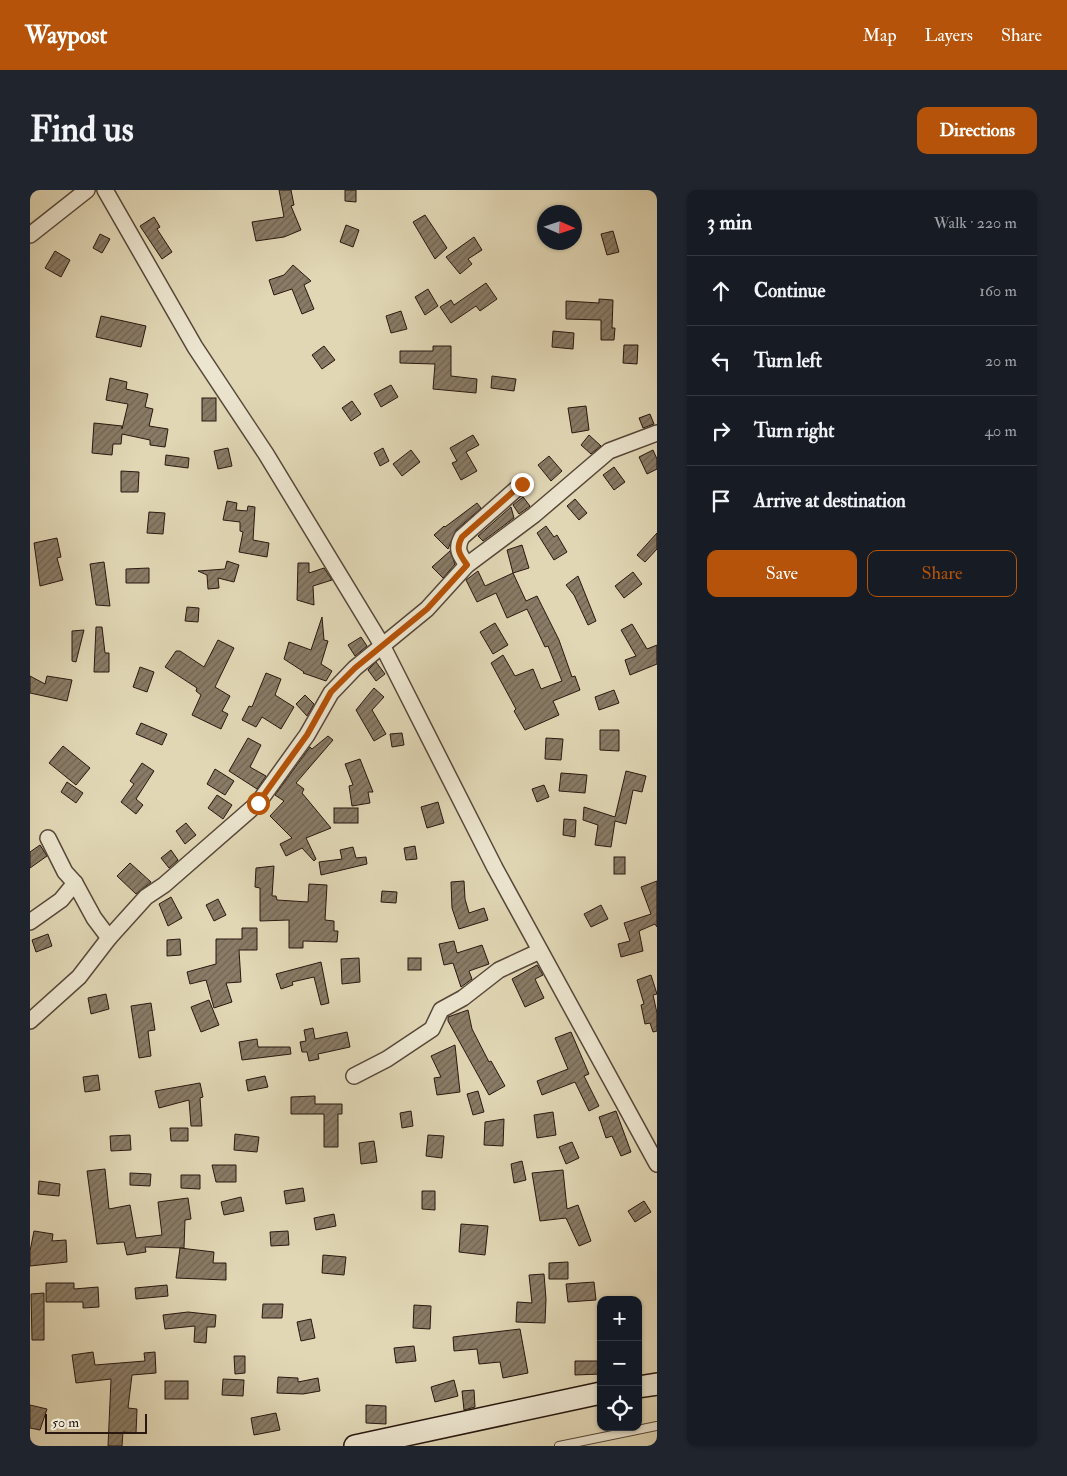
<!DOCTYPE html>
<meta charset="utf-8">
<style>
:root{--surface:#171b24;--page:#20242c;--text:#f1f3f6;--muted:#9ea1a6;--line:#363941;--accent:#b45309}
body{margin:0;font-family:"IM FELL Double Pica",serif;background:var(--page);color:var(--text)}
.controls{position:absolute;right:15px;bottom:15px;display:grid;overflow:hidden;border-radius:10px;box-shadow:0 1px 4px #0004}
.controls button{width:45px;height:45px;display:grid;place-items:center;padding:0;border:0;border-bottom:1px solid var(--line);background:var(--surface);color:var(--text);font:25px sans-serif}
.compass{position:absolute;left:507px;top:15px;width:45px;height:45px;border-radius:50%;background:var(--surface);box-shadow:0 1px 4px #0004;rotate:93deg}
.scale{position:absolute;left:15px;bottom:12px;width:102px;box-sizing:border-box;padding-left:5px;border:2px solid #291710;border-top:0;font-size:14px;line-height:18px;white-space:nowrap;color:#291710;-webkit-text-stroke:4px #ece5cf;paint-order:stroke}
.stop{position:absolute;width:15px;height:15px;margin:-11px;border:4px solid #b45309;border-radius:50%;background:#fff}
.stop.end{background:#b45309;border-color:#fff;box-shadow:0 1px 5px #0008}
.list{margin:0;padding:0;list-style:none}
h2{display:flex;justify-content:space-between;align-items:center;height:65px;margin:0;padding:0 20px;font-size:21px}
h2 small{font-size:16px;font-weight:400;color:var(--muted)}
.list li{display:grid;grid-template-columns:32px 1fr auto;gap:15px;align-items:center;box-sizing:border-box;height:70px;padding:0 20px;border-top:1px solid var(--line)}
.list b{display:block;font-size:19px;white-space:nowrap}
.list em{font-size:16px;font-style:normal;color:var(--muted)}
.actions{display:flex;gap:10px;padding:15px 20px}
.actions a{flex:1;padding:11px 0;border:1px solid var(--accent);border-radius:10px;text-align:center;font-size:18px;color:var(--accent)}
.actions .main{background:var(--accent);color:#fff}
.icon{flex:none;width:28px;height:28px;fill:none;stroke:currentColor;stroke-width:2;stroke-linecap:round;stroke-linejoin:round}
.map{position:relative;flex:none;width:627px;height:1256px;overflow:hidden;border-radius:10px}
header{display:flex;align-items:center;gap:30px;box-sizing:border-box;height:70px;padding:0 25px;background:var(--accent);color:#fff}
header strong{font-size:24px}
nav{display:flex;gap:28px;margin-inline-start:auto;font-size:18px}
.intro{display:flex;align-items:center;justify-content:space-between;box-sizing:border-box;height:120px;padding:0 30px}
h1{margin:0;font-size:35px}
.button{padding:12px 22px;border-radius:10px;background:var(--accent);color:#fff;font-size:18px;font-weight:700}
main{display:flex;gap:30px;padding:0 30px}
aside{flex:1;background:var(--surface);border-radius:10px;box-shadow:0 1px 4px #0004}
.map>svg:first-child{display:block}
.building{fill:url(#building-hatch);stroke:#291710}
.lines{fill:none;stroke-linecap:round;stroke-linejoin:round}
.lane-casing{stroke:#574739;stroke-width:10}
.street-casing{stroke:#574739;stroke-width:18}
.secondary-casing{stroke:#291710;stroke-width:24}
.lane{stroke:#ece5cf;stroke-width:8}
.street{stroke:#ece5cf;stroke-width:15}
.secondary{stroke:#ece5cf;stroke-width:21}
.route{stroke:#b45309;stroke-width:6}
</style>
<header>
<strong>Waypost</strong>
<nav><a>Map</a><a>Layers</a><a>Share</a></nav>
</header>
<div class="intro"><h1>Find us</h1><a class="button">Directions</a></div>
<main>
<div class="map">
<svg width="627" height="1256" viewBox="0 0 627 1256">
<defs>
<pattern id="building-hatch" width="6" height="6" patternUnits="userSpaceOnUse" patternTransform="scale(1.25)"><rect width="6" height="6" fill="#897b66"/><path d="M-1 1l2-2M0 6l6-6M5 7l2-2" fill="none" stroke="#706453"/></pattern>
</defs>
<rect width="100%" height="100%" fill="#e1d7b5"/>
<filter id="stains"><feTurbulence type="fractalNoise" baseFrequency=".004" numOctaves="4"/><feColorMatrix values="0 0 0 0 .2 0 0 0 0 .09 0 0 0 0 .02 0 0 0 .5 -.17"/></filter>
<radialGradient id="worn" r=".72"><stop offset=".6" stop-color="#630" stop-opacity="0"/><stop offset="1" stop-color="#630" stop-opacity=".3"/></radialGradient>
<g class="building">
<path d="M249,0H261L264,15L261,16L271,40L254,47L226,51L222,32L254,27Z"/>
<path d="M315,0H326V12L315,11Z"/>
<path d="M395,25L417,58L405,69L383,32Z"/>
<path d="M124,27L130,37L127,39L142,62L132,69L110,36Z"/>
<path d="M316,35L329,40L323,57L310,52Z"/>
<path d="M583,41L589,62L577,65L571,44Z"/>
<path d="M70,44L80,49L72,63L63,58Z"/>
<path d="M444,47L452,60L438,69L442,74L430,84L416,67Z"/>
<path d="M25,61L40,70L31,87L15,78Z"/>
<path d="M263,75L281,91L274,95L284,119L272,124L262,99L244,105L239,90L254,85Z"/>
<path d="M456,93L467,109L450,121L446,116L421,133L410,117L421,110L424,115Z"/>
<path d="M398,99L408,116L395,125L385,107Z"/>
<path d="M569,109L583,110L582,138H585L584,150H571V130L536,129V111L569,113Z"/>
<path d="M371,121L377,139L361,143L356,126Z"/>
<path d="M71,126L116,136L111,157L66,147Z"/>
<path d="M523,141L544,143L543,159L522,157Z"/>
<path d="M594,155H608L607,174L593,173Z"/>
<path d="M294,156L305,170L292,179L282,165Z"/>
<path d="M403,156H421V186L447,189L446,203L403,199L405,174L370,173V161H403Z"/>
<path d="M462,186L486,189L484,201L461,198Z"/>
<path d="M80,188L97,192L96,199L118,204L115,217L123,219L119,236L138,239L135,257L120,255V250L92,244L91,254H83L82,265L62,263L64,233L92,236V239L98,214L76,210Z"/>
<path d="M361,195L368,207L351,217L344,204Z"/>
<rect x="172" y="208" width="14" height="23"/>
<path d="M322,211L331,224L321,231L312,218Z"/>
<path d="M556,216L559,240L542,243L538,218Z"/>
<path d="M620,224L624,234L613,238L609,228Z"/>
<path d="M443,245L449,255L436,262L447,281L431,290L422,273L427,271L420,258Z"/>
<path d="M559,245L571,256L561,264L551,255Z"/>
<path d="M198,258L202,276L188,279L184,261Z"/>
<path d="M353,258L359,271L350,276L344,263Z"/>
<path d="M381,260L390,272L372,286L363,274Z"/>
<path d="M623,260L627,269V279L617,284L609,267Z"/>
<path d="M136,265L159,268L158,278L135,275Z"/>
<path d="M519,266L532,281L521,291L508,275Z"/>
<path d="M584,277L595,292L584,300L573,285Z"/>
<path d="M91,281L109,282L108,302H91Z"/>
<path d="M493,307L500,316L489,324L483,315Z"/>
<path d="M545,309L557,323L549,330L537,316Z"/>
<path d="M197,311L207,313L206,320L217,321L218,316L225,317L223,350L239,353L237,367L209,362L213,342L210,341V332L193,330Z"/>
<path d="M447,313L451,318L426,340L418,359L404,345L414,336L415,337Z"/>
<path d="M481,317L484,328L453,351L448,346Z"/>
<path d="M119,322L135,323L133,344L117,343Z"/>
<path d="M516,336L524,347L527,345L537,362L524,370L507,343Z"/>
<path d="M627,343V359L615,372L607,365Z"/>
<path d="M27,348L31,367L27,368L33,390L10,396L4,353Z"/>
<path d="M492,355L499,378L483,383L477,360Z"/>
<path d="M420,361L425,374L413,388L402,377Z"/>
<path d="M197,371L209,375L204,392L188,388L189,398L178,399L177,385L168,381L195,379Z"/>
<path d="M74,372L80,416L66,415L60,374Z"/>
<path d="M268,373H279V383L294,378L302,390L283,396L284,415L267,410Z"/>
<path d="M119,378V393H96V379Z"/>
<path d="M448,381L455,396L483,383L496,411L507,406L529,450L542,487L545,486L550,500L523,511L529,525L495,540L484,521L486,519L461,473L473,465L485,486L503,479L511,499L532,491L518,456L515,457L497,419L477,428L466,403L447,412L436,390Z"/>
<path d="M603,382L612,394L594,408L585,396Z"/>
<path d="M548,386L566,431L558,435L544,405L536,395Z"/>
<path d="M157,417L169,418L168,432L155,431Z"/>
<path d="M292,427L294,450L298,451L291,474L302,481L296,491L273,483L274,482L254,469L259,452L281,460Z"/>
<path d="M465,433L478,455L463,464L450,442Z"/>
<path d="M602,434L617,459L627,455V474L600,485L595,470L606,466L591,440Z"/>
<path d="M66,437H72L75,463H79V482H64Z"/>
<path d="M54,440L46,472L42,471V441Z"/>
<path d="M331,447L337,456L325,466L318,455Z"/>
<path d="M188,450L204,458L185,497L200,506L192,521L198,524L191,539L162,525L171,505L166,501L167,498L135,477L146,461H150L174,477Z"/>
<path d="M346,472L355,484L346,491L338,480Z"/>
<path d="M110,477L124,482L117,502L103,497Z"/>
<path d="M236,483L251,489L245,505L264,517L251,539L232,527L226,537L212,530L219,516L222,517Z"/>
<path d="M0,486L15,494L17,486L42,490L37,511L0,503Z"/>
<path d="M344,498L354,507L342,520L356,544L344,551L326,520Z"/>
<path d="M584,500L589,513L569,520L565,507Z"/>
<path d="M275,505L284,514L277,526L266,514Z"/>
<path d="M111,533L137,544L132,555L106,544Z"/>
<path d="M570,540H589V561L570,560Z"/>
<path d="M372,543L374,555L362,557L360,544Z"/>
<path d="M298,546L303,550L266,593L274,599L272,603L301,638L276,648L286,669L284,671L272,658L256,666L250,654L262,648L240,626L254,611L245,605L280,557L282,559Z"/>
<path d="M218,548L231,555L220,577L236,586L227,599L199,581Z"/>
<path d="M516,548L533,549L531,570L515,569Z"/>
<path d="M33,556L60,578L46,595L19,573Z"/>
<path d="M330,569L343,602H338L340,613L322,616L319,596L323,595L315,574Z"/>
<path d="M112,573L124,581L106,609L113,615L106,624L91,612L104,594L100,591Z"/>
<path d="M185,579L204,591L195,605L177,594Z"/>
<path d="M596,581L616,586L612,602L603,600L596,634L585,631L581,657L565,655L568,635L553,630L554,617L585,627Z"/>
<path d="M531,583L557,585L555,603L529,601Z"/>
<path d="M37,592L53,603L46,613L31,602Z"/>
<path d="M514,595L519,607L507,612L502,599Z"/>
<path d="M187,605L202,615L193,629L178,618Z"/>
<path d="M408,612L414,633L397,638L391,617Z"/>
<rect x="304" y="618" width="24" height="15"/>
<path d="M534,629L546,630L545,647L533,645Z"/>
<path d="M156,633L166,645L155,654L146,641Z"/>
<path d="M10,655L17,666L0,678V662Z"/>
<path d="M385,656L387,669L376,670L374,658Z"/>
<path d="M323,657L326,668L336,667L337,674L291,685L289,672L312,669L310,660Z"/>
<path d="M141,660L148,670L139,678L131,668Z"/>
<rect x="584" y="667" width="11" height="17"/>
<path d="M100,673L121,692L106,704L87,686Z"/>
<path d="M244,676L242,706H246L247,710L278,712L279,694L297,695L295,730L304,731V741H308L307,752L273,751V758H259V730L230,731V698L225,697L226,678Z"/>
<path d="M434,691L435,709L439,723L454,718L458,730L429,739L422,718L421,692Z"/>
<path d="M627,691V737L625,734L609,741L613,761L591,767L588,754L600,751L594,733L621,724L611,697Z"/>
<path d="M352,701L367,702L366,713L351,712Z"/>
<path d="M141,707L152,728L138,736L129,714Z"/>
<path d="M188,709L196,725L184,731L176,715Z"/>
<path d="M571,715L578,729L561,737L554,724Z"/>
<path d="M212,738H227V760H209L211,792L196,793L202,812L184,818L176,790L160,794L157,782L186,774V749H212Z"/>
<path d="M18,744L22,756L6,762L2,750Z"/>
<path d="M150,749L151,765L137,766V750Z"/>
<path d="M424,751L427,763L452,755L459,774L439,781L442,789L431,797L423,773L414,775L409,754Z"/>
<path d="M329,768L330,792L312,794L311,769Z"/>
<rect x="378" y="768" width="13" height="12"/>
<path d="M291,772L299,813L291,815L284,787L262,792L263,795L251,799L246,784Z"/>
<path d="M507,775L513,785L505,789L514,808L495,817L482,789Z"/>
<path d="M621,785L627,804L623,805L627,823V841L623,842L620,833L615,834L611,815L614,814L607,790Z"/>
<path d="M76,804L79,819L61,824L58,808Z"/>
<path d="M179,810L189,835L171,842L161,817Z"/>
<path d="M121,813L125,840L118,841L121,866L109,868L101,816Z"/>
<path d="M438,820L442,839L459,872L461,871L475,896L459,905L418,831V827Z"/>
<path d="M283,838L285,849L317,842L320,857L288,864L289,869L279,871L277,862H272L270,852L276,851L274,840Z"/>
<path d="M541,842L559,884L554,886L569,916L559,921L545,892L512,905L507,891L538,879L525,848Z"/>
<path d="M227,849L228,857H260L261,864L212,870L209,852Z"/>
<path d="M425,855L430,902L407,905L404,888L411,887L401,866Z"/>
<path d="M68,885L70,900L55,902L53,887Z"/>
<path d="M235,886L238,897L218,901L216,890Z"/>
<path d="M170,893L173,907L170,908L172,936H161L159,910L129,918L125,901Z"/>
<path d="M448,901L454,922L443,925L437,904Z"/>
<path d="M285,906V914H312V924H308V957H294V924H261V907Z"/>
<path d="M381,921L383,936L372,938L370,923Z"/>
<path d="M586,921L601,962L591,966L582,946L576,948L569,927Z"/>
<path d="M523,922L526,945L507,948L504,925Z"/>
<path d="M474,929L473,956L454,955L455,932Z"/>
<path d="M140,938H158V951H141Z"/>
<path d="M205,944L229,947L227,962L204,960Z"/>
<path d="M100,945L101,960L81,961L80,946Z"/>
<path d="M398,945L414,946L412,968L396,966Z"/>
<path d="M344,951L347,972L331,974L329,953Z"/>
<path d="M542,952L549,968L536,974L529,957Z"/>
<path d="M492,971L496,990L484,993L481,974Z"/>
<path d="M182,975H206V992H186Z"/>
<path d="M75,979L79,1019L100,1015L106,1048L132,1045L128,1012L158,1008L161,1029L155,1030L154,1058L115,1057L116,1062L97,1065L94,1052L67,1054L57,981Z"/>
<path d="M533,980L537,1019L548,1015L561,1051L549,1056L536,1028L510,1031L502,983Z"/>
<path d="M100,983L121,984L120,996L100,995Z"/>
<path d="M151,985H170V999L151,998Z"/>
<path d="M9,991L30,994L29,1006L8,1004Z"/>
<path d="M273,998L275,1011L256,1014L254,1001Z"/>
<path d="M392,1001H405V1020L392,1019Z"/>
<path d="M211,1007L214,1021L194,1025L191,1012Z"/>
<path d="M614,1011L621,1022L605,1032L598,1021Z"/>
<path d="M304,1024L306,1036L286,1040L284,1028Z"/>
<path d="M431,1034L458,1036L455,1065L429,1062Z"/>
<path d="M4,1041L23,1044L22,1051L36,1050L37,1072L0,1076V1061Z"/>
<path d="M258,1041L259,1055L241,1056L240,1042Z"/>
<path d="M150,1058L184,1062L183,1073H196V1090L146,1088Z"/>
<path d="M293,1065L316,1067L314,1085L292,1083Z"/>
<path d="M538,1072V1089H519V1073Z"/>
<path d="M514,1084L516,1109L515,1133L486,1132L487,1112L502,1113L499,1085Z"/>
<path d="M564,1092L566,1110L538,1112L536,1094Z"/>
<path d="M16,1093H44V1099L68,1097L69,1117L53,1118V1112H16Z"/>
<path d="M137,1095L138,1106L106,1109L105,1098Z"/>
<path d="M14,1103V1150H2L1,1104Z"/>
<path d="M233,1114H253L252,1128H232Z"/>
<path d="M384,1115L401,1116L400,1139L383,1138Z"/>
<path d="M158,1122L186,1125L185,1137H177L176,1153L164,1152L165,1136L135,1139L133,1125Z"/>
<path d="M281,1129L285,1148L271,1151L267,1132Z"/>
<path d="M490,1139L498,1183L473,1188L470,1172L449,1174L447,1159L424,1161L423,1147Z"/>
<path d="M384,1156L386,1171L366,1173L364,1158Z"/>
<path d="M63,1162L65,1175L115,1171L114,1163L125,1162L126,1183L102,1185L98,1218L107,1219L106,1243L93,1242L92,1256H78L81,1189L46,1193L42,1165Z"/>
<path d="M204,1166H215V1183L205,1184Z"/>
<path d="M545,1171H571V1184L545,1185Z"/>
<path d="M248,1187L268,1188V1192L288,1188L290,1201L273,1204L247,1203Z"/>
<path d="M193,1189L214,1190L213,1206L192,1205Z"/>
<path d="M424,1190L428,1206L405,1212L401,1197Z"/>
<rect x="135" y="1191" width="23" height="18"/>
<path d="M444,1200L445,1217L434,1220L432,1201Z"/>
<path d="M0,1215L17,1219L10,1240L0,1238Z"/>
<path d="M336,1215L356,1216V1234L336,1233Z"/>
<path d="M246,1223L250,1240L224,1245L221,1228Z"/>
</g>
<g class="lines">
<g class="lane-casing">
<path id="lane" d="M529,1256L627,1236"/>
</g>
<g class="street-casing">
<g id="street">
<path d="M75,0L165,157L236,264L352,455L465,678L627,974"/>
<path d="M0,45L57,0"/>
<path d="M437,375C430,365 425,359 432,347L492,294"/>
<path d="M18,648L35,682L45,693"/>
<path d="M0,732L31,710L45,693L64,728L79,748"/>
<path d="M0,831L49,787L79,748L116,707L134,695L228,613L277,545L301,503L325,478L397,419L437,375L504,325L579,261L627,243"/>
<path d="M324,886L357,869L402,839L411,820L433,808L469,780L510,761"/>
</g>
</g>
<g class="secondary-casing">
<g id="secondary">
<path d="M608,1197L627,1194"/>
<path d="M325,1256L571,1203"/>
</g>
</g>
<use href="#lane" class="lane"/>
<use href="#street" class="street"/>
<use href="#secondary" class="secondary"/>
</g>
<g class="lines">
<path class="route" d="M228,613L277,545L301,502L325,478L397,419L437,375C430,365 425,359 432,347L492,294"/>
</g>
<rect width="100%" height="100%" filter="url(#stains)"/>
<rect width="100%" height="100%" fill="url(#worn)"/>
</svg>
<div class="controls">
<button>+</button>
<button>−</button>
<button><svg class="icon" aria-label="locate" viewBox="0 0 24 24"><circle cx="12" cy="12" r="6"/><path d="M12 2v4M12 18v4M2 12h4M18 12h4"/></svg></button>
</div>
<svg class="compass" viewBox="-18 -18 36 36"><path d="M0-13l5 13h-10z" fill="#e53935"/><path d="M0 13l5-13h-10z" fill="#9ea1a6"/></svg>
<div class="scale">50 m</div>
<div class="stop" style="left:228px;top:613px"></div>
<div class="stop end" style="left:492px;top:294px"></div>
</div>
<aside>
<h2>3 min<small>Walk · 220 m</small></h2>
<ul class="list">
<li><svg class="icon" aria-label="ahead" viewBox="0 0 24 24"><path d="M12 20V5M6 11l6-6 6 6"/></svg><div><b>Continue</b></div><em>160 m</em></li>
<li><svg class="icon" aria-label="left" viewBox="0 0 24 24"><path d="M17 20v-9H6M10 6l-5 5 5 5"/></svg><div><b>Turn left</b></div><em>20 m</em></li>
<li><svg class="icon" aria-label="right" viewBox="0 0 24 24"><path d="M7 20v-9h11M14 6l5 5-5 5"/></svg><div><b>Turn right</b></div><em>40 m</em></li>
<li><svg class="icon" aria-label="arrive" viewBox="0 0 24 24"><path d="M6 21V4h12l-3 4 3 4H6"/></svg><div><b>Arrive at destination</b></div></li>
</ul>
<div class="actions"><a class="main">Save</a><a>Share</a></div>
</aside>
</main>
